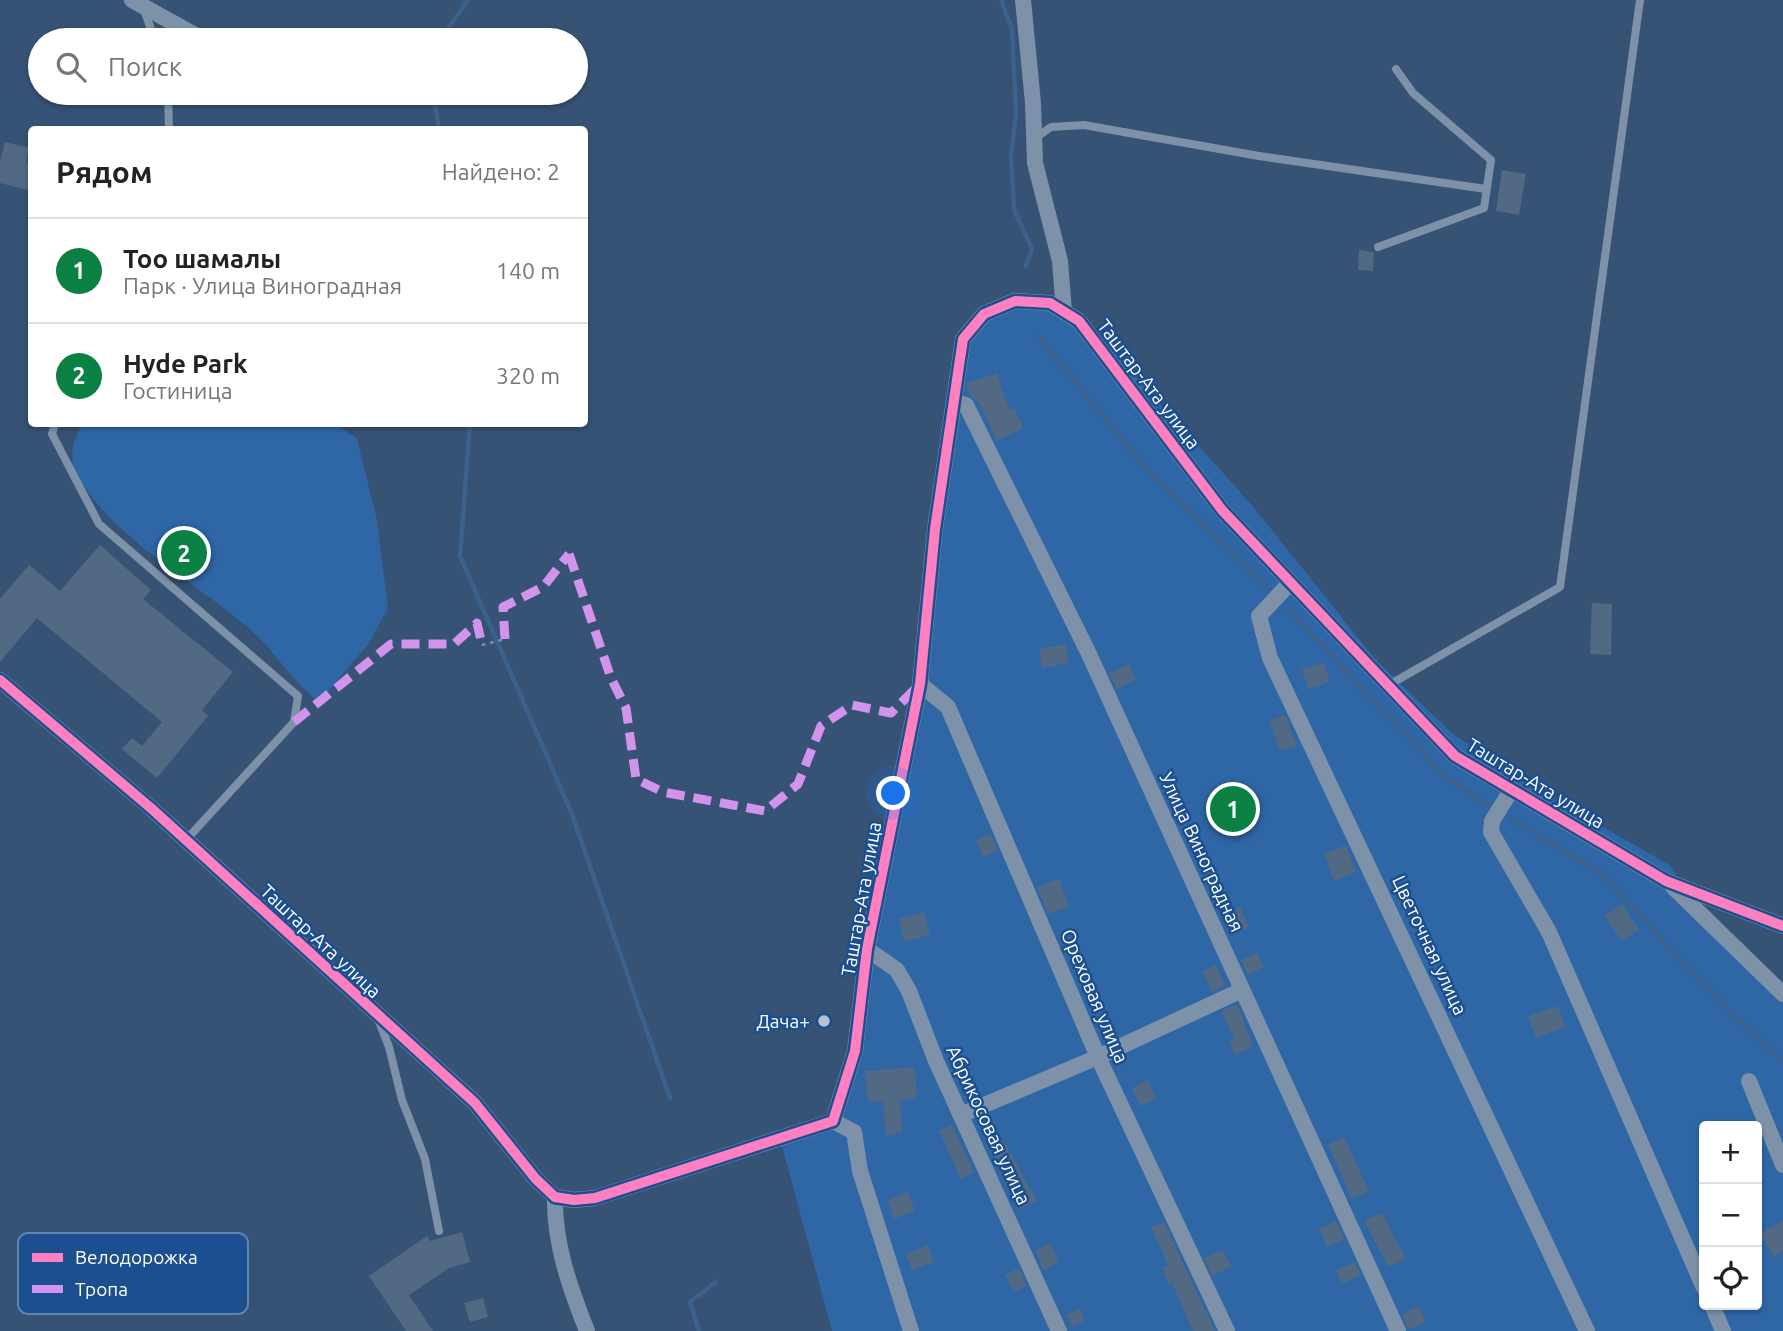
<!DOCTYPE html>
<html lang="ru">
<meta charset="utf-8">
<style>
:root{--surface:#fff;--page:#f6f6f6;--text:#222;--muted:#767676;--line:#e0e0e0;--accent:#0b8043}
body{margin:0;font-family:Ubuntu,sans-serif;background:var(--page);color:var(--text)}
.controls{position:absolute;right:21px;bottom:21px;display:grid;overflow:hidden;border-radius:7px;box-shadow:0 2px 5px #0004}
.controls button{width:63px;height:63px;display:grid;place-items:center;padding:0;border:0;border-bottom:2px solid var(--line);background:var(--surface);color:var(--text);font:35px sans-serif}
.you{position:absolute;left:894px;top:794px;width:24px;height:24px;margin:-18px;border:5px solid #fff;border-radius:50%;background:#1a73e8;box-shadow:0 0 0 10px #1a73e833}
.badge{display:grid;place-items:center;width:46px;height:46px;border-radius:50%;background:var(--accent);color:#fff;font-size:23px;font-weight:700}
.pin{position:absolute;translate:-50% -50%;border:4px solid #fff;box-shadow:0 2px 7px #0006}
.list{margin:0;padding:0;list-style:none}
h2{display:flex;justify-content:space-between;align-items:center;height:91px;margin:0;padding:0 28px;font-size:30px}
h2 small{font-size:23px;font-weight:400;color:var(--muted)}
.list li{display:grid;grid-template-columns:46px 1fr auto;gap:21px;align-items:center;box-sizing:border-box;height:105px;padding:0 28px;border-top:2px solid var(--line)}
.list b{display:block;font-size:26px;white-space:nowrap}
.list p{margin:0;font-size:23px;white-space:nowrap;color:var(--muted)}
.list em{font-size:23px;font-style:normal;color:var(--muted)}
.icon{flex:none;width:38px;height:38px;fill:none;stroke:currentColor;stroke-width:2;stroke-linecap:round;stroke-linejoin:round}
.map{position:relative;flex:none;width:1783px;height:1331px;overflow:hidden}
.search{position:absolute;background:var(--surface);box-shadow:0 2px 5px #0004;left:28px;top:28px;width:560px;height:77px;display:flex;align-items:center;gap:18px;box-sizing:border-box;padding:0 24px;border-radius:38px;color:var(--muted);font-size:26px}
.panel{position:absolute;background:var(--surface);box-shadow:0 2px 5px #0004;left:28px;top:126px;width:560px;height:301px;border-radius:7px}
.map>svg:first-child{display:block}
.green{fill:#2f66a5;fill-rule:evenodd}
.lines{fill:none;stroke-linecap:round;stroke-linejoin:round}
.stream{stroke:#3b618d;stroke-width:4.5}
.building{fill:#526984}
.path{stroke:#7d92a8;stroke-width:2.5;stroke-dasharray:3.5 5;stroke-linecap:butt}
.service{stroke:#7d92a8;stroke-width:8}
.minor{stroke:#7d92a8;stroke-width:16}
.quiet{stroke:#d193ec;stroke-width:9;stroke-dasharray:18 9;stroke-linecap:butt}
.cycleway-casing{stroke:#1b4f8f;stroke-width:15}
.cycleway{stroke:#ff80c0;stroke-width:10}
.poi-dot{fill:#b9c2ce;stroke:#1b4f8f;stroke-width:2.5}
.labels{text-anchor:middle;dominant-baseline:central;stroke-width:5;stroke-linejoin:round;paint-order:stroke}
.street-label{font-size:19px;fill:#fff;stroke:#1b4f8f}
.poi-label{font-size:19px;fill:#fff;stroke:#1b4f8f;text-anchor:end}
.key{fill:#1b4f8f;stroke:#5f84b1;stroke-width:2}
.key-label{font-size:19px;fill:#fff}
</style>
<div class="map">
<svg width="1783" height="1331" viewBox="0 0 1783 1331">
<rect width="100%" height="100%" fill="#365274"/>
<g class="green">
<path d="M1050,303L1079,321L1112,350L1251,504L1376,660L1453,734L1522,781L1670,865L1710,930L1783,1001V1331H832L780,1139L833,1121L920,684L963,339L984,314ZM1704,1126H1757V1305H1704Z"/>
<path d="M82,424H336L357,439L377,520L388,608L369,643L319,702C295,684 281,660 260,639C204,584 115,544 77,474C67,456 74,441 82,424Z"/>
</g>
<g class="lines">
<g class="stream">
<path d="M1001,0L1012,29L1016,114L1011,155L1014,210L1032,249L1026,266"/>
<path d="M440,40L468,0"/>
<path d="M433,93L439,130"/>
<path d="M1039,337L1150,473L1273,593"/>
<path d="M470,424L460,556L572,814L670,1098"/>
<path d="M1289,610L1444,776L1494,808"/>
<path d="M1510,818L1602,874L1733,1016L1783,1060"/>
<path d="M699,1331L690,1302L716,1282"/>
</g>
</g>
<g class="building">
<path d="M5,142L30,148L26,162L32,164V191L0,183V161Z"/>
<path d="M1502,170L1526,174L1519,215L1496,211Z"/>
<path d="M1359,250L1374,252L1373,271L1358,270Z"/>
<path d="M997,373L1009,410L1014,408L1023,428L997,441L980,404L970,395L967,386V383Z"/>
<path d="M100,545L151,590L143,599L233,672L202,710L208,716L157,778L122,749L132,738L142,746L162,722L37,618L0,662V599L29,565L60,591Z"/>
<path d="M1592,603L1612,604L1611,655L1590,654Z"/>
<path d="M1066,644L1069,663L1042,668L1039,649Z"/>
<path d="M1324,663L1330,682L1308,689L1302,669Z"/>
<path d="M1129,664L1136,680L1117,689L1109,673Z"/>
<path d="M1285,715L1297,746L1279,751L1270,720Z"/>
<path d="M991,834L998,851L983,857L976,840Z"/>
<path d="M1346,845L1356,872L1334,881L1324,854Z"/>
<path d="M1059,879L1069,907L1048,914L1037,887Z"/>
<path d="M1622,904L1639,930L1622,941L1604,916Z"/>
<path d="M1240,907L1249,927L1231,935L1222,915Z"/>
<path d="M924,912L930,935L904,942L899,919Z"/>
<path d="M1257,953L1264,967L1248,975L1241,960Z"/>
<path d="M1216,965L1225,986L1212,992L1202,971Z"/>
<path d="M1237,1004L1253,1046L1235,1055L1229,1041L1234,1039L1221,1011Z"/>
<path d="M1558,1006L1566,1027L1536,1038L1528,1016Z"/>
<path d="M915,1067L917,1099L900,1100L902,1132L886,1136L883,1101L868,1102L865,1071Z"/>
<path d="M1148,1080L1156,1099L1140,1106L1132,1088Z"/>
<path d="M952,1125L974,1173L961,1179L939,1131Z"/>
<path d="M1344,1137L1369,1191L1352,1199L1328,1145Z"/>
<path d="M1005,1143L1037,1201L1018,1210L991,1150Z"/>
<path d="M908,1192L915,1211L894,1219L887,1200Z"/>
<path d="M1382,1213L1406,1259L1388,1267L1364,1220Z"/>
<path d="M1783,1220V1251L1774,1257L1760,1234Z"/>
<path d="M1336,1221L1345,1239L1327,1247L1319,1229Z"/>
<path d="M1164,1222L1185,1267L1215,1331H1193L1172,1283L1169,1284L1162,1268L1168,1265L1151,1227Z"/>
<path d="M462,1232L470,1262L449,1268L409,1295L433,1331H406L369,1276L427,1236L430,1241Z"/>
<path d="M1050,1243L1059,1262L1043,1270L1036,1250Z"/>
<path d="M928,1245L934,1262L912,1270L906,1254Z"/>
<path d="M1223,1250L1231,1267L1212,1276L1204,1258Z"/>
<path d="M1355,1262L1361,1275L1342,1284L1336,1270Z"/>
<path d="M1019,1268L1027,1286L1014,1292L1005,1275Z"/>
<path d="M483,1298L488,1317L470,1322L464,1303Z"/>
<path d="M1419,1306L1426,1322L1408,1330L1402,1314Z"/>
<path d="M1079,1308L1085,1321L1072,1327L1066,1315Z"/>
</g>
<g class="lines">
<path class="path" d="M482,645L505,639"/>
<g class="service">
<path d="M144,10L155,40"/>
<path d="M168,93L169,130"/>
<path d="M1034,139L1051,127L1084,125L1259,156L1486,189"/>
<path d="M1378,247L1484,208L1491,160L1413,93L1396,69"/>
<path d="M55,424L52,434L99,524L298,696L294,722L186,840"/>
<path d="M1387,686L1560,587L1640,0"/>
<path d="M378,1019L389,1047L402,1100L425,1159L439,1231"/>
</g>
<g class="minor">
<path d="M132,0L204,40"/>
<path d="M1023,0L1033,103L1035,163L1060,261L1064,312"/>
<path d="M954,402L966,405L1089,654L1398,1331"/>
<path d="M1290,583L1259,616L1270,658L1587,1331"/>
<path d="M0,680L152,809L475,1103L535,1178L555,1197L574,1200L595,1198L833,1121L855,1051L867,949L920,684L935,529L963,339L984,314L1015,301L1050,303L1079,321L1222,510L1455,756L1666,881L1783,926"/>
<path d="M920,684L948,707L1098,1057L1227,1331"/>
<path d="M1512,789L1492,821L1491,832L1549,932L1704,1288"/>
<path d="M1673,887L1783,994"/>
<path d="M867,949L897,970L909,991L936,1061L1059,1331"/>
<path d="M1749,1081L1783,1165"/>
<path d="M963,1114L1098,1057L1242,990"/>
<path d="M833,1121L854,1132L860,1171L911,1331"/>
<path d="M555,1197C554,1244 570,1288 587,1331"/>
<path d="M1712,1305L1723,1331"/>
</g>
<g class="quiet">
<path d="M569,554L611,678L626,708L636,779L663,792L765,811L798,784L821,726L852,705L891,713L918,686"/>
<path d="M505,639L503,607L543,587L569,554"/>
<path d="M294,722L391,644H454L477,623L482,645"/>
</g>
<g class="cycleway-casing">
<path id="cycleway" d="M0,680L152,809L475,1103L535,1178L555,1197L574,1200L595,1198L833,1121L855,1051L867,949L920,684L935,529L963,339L984,314L1015,301L1050,303L1079,321L1222,510L1455,756L1666,881L1783,926"/>
</g>
<use href="#cycleway" class="cycleway"/>
</g>
<circle class="poi-dot" cx="824" cy="1021" r="7"/>
<g class="labels">
<g class="street-label">
<text transform="translate(1149 384) rotate(53)">Таштар-Ата улица</text>
<text transform="translate(1536 783) rotate(31)">Таштар-Ата улица</text>
<text transform="translate(1202 852) rotate(65)">Улица Виноградная</text>
<text transform="translate(861 899) rotate(-80)">Таштар-Ата улица</text>
<text transform="translate(321 941) rotate(43)">Таштар-Ата улица</text>
<text transform="translate(1430 945) rotate(65)">Цветочная улица</text>
<text transform="translate(1095 996) rotate(67)">Ореховая улица</text>
<text transform="translate(989 1125) rotate(65)">Абрикосовая улица</text>
</g>
<g class="poi-label">
<text x="810" y="1021">Дача+</text>
</g>
</g>
<rect x="18" y="1233" width="230" height="81" rx="10" class="key"/>
<rect x="32" y="1253" width="31" height="9" fill="#ff80c0"/>
<rect x="32" y="1285" width="31" height="8" fill="#d193ec"/>
<g class="key-label">
<text x="75" y="1264">Велодорожка</text>
<text x="75" y="1296">Тропа</text>
</g>
</svg>
<div class="controls">
<button>+</button>
<button>−</button>
<button><svg class="icon" aria-label="locate" viewBox="0 0 24 24"><circle cx="12" cy="12" r="6"/><path d="M12 2v4M12 18v4M2 12h4M18 12h4"/></svg></button>
</div>
<div class="you"></div>
<div class="pin badge" style="left:1233px;top:809px">1</div>
<div class="pin badge" style="left:184px;top:553px">2</div>
<div class="search"><svg class="icon" aria-label="search" viewBox="0 0 24 24"><circle cx="10" cy="10" r="6"/><path d="M15 15l6 6"/></svg>Поиск</div>
<section class="panel">
<h2>Рядом<small>Найдено: 2</small></h2>
<ul class="list">
<li><span class="badge">1</span><div><b>Тоо шамалы</b><p>Парк · Улица Виноградная</p></div><em>140 m</em></li>
<li><span class="badge">2</span><div><b>Hyde Park</b><p>Гостиница</p></div><em>320 m</em></li>
</ul>
</section>
</div>
